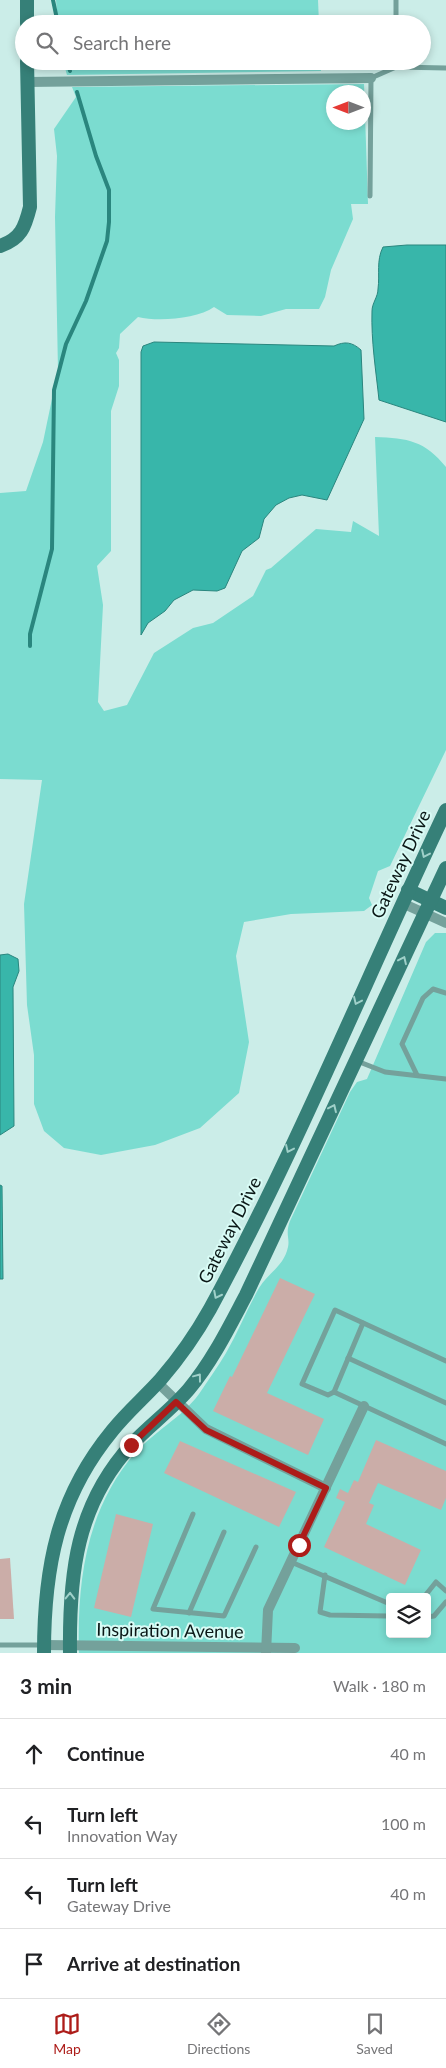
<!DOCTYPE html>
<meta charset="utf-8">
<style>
:root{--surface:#fff;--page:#f6f6f6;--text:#202124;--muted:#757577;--line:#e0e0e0;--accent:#ad1c19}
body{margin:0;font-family:Lato,sans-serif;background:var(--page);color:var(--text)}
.controls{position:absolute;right:15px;bottom:15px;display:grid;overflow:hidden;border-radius:5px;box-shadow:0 2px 8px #0003}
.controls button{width:45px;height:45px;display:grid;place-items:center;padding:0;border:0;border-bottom:1px solid var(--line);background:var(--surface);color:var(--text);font:25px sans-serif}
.compass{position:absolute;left:326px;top:85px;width:45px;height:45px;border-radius:50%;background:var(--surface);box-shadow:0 2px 8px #0003;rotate:270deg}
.stop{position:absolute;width:15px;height:15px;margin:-11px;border:4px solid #ad1c19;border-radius:50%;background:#fff}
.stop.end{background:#ad1c19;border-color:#fff;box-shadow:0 1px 5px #0008}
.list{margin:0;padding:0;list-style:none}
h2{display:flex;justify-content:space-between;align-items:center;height:65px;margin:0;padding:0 20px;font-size:21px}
h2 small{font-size:16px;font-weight:400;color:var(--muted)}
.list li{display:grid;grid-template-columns:32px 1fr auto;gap:15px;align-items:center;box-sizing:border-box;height:70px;padding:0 20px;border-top:1px solid var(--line)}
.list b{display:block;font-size:19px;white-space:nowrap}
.list p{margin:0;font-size:16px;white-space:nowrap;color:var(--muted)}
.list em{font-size:16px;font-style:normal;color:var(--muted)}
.icon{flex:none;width:28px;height:28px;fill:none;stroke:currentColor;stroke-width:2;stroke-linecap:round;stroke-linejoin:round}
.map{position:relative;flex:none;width:446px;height:1653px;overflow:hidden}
.search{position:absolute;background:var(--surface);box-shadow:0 2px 8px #0003;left:15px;right:15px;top:15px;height:55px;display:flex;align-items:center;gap:12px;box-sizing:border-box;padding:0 18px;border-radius:28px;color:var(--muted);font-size:19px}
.sheet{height:345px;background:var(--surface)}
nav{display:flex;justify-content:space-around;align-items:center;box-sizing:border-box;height:70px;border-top:1px solid var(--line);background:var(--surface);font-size:14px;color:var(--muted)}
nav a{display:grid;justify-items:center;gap:2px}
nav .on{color:var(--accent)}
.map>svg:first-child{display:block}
.green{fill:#7bdcd0;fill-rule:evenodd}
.water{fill:#38b6aa;stroke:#2a867e}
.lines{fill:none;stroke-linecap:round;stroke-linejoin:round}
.stream{stroke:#2a867e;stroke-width:4}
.building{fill:#cbada8}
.lane{stroke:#74a19b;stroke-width:5}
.street{stroke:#74a19b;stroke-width:10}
.secondary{stroke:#368078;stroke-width:14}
.oneway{stroke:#9fd0c9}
.route{stroke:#ad1c19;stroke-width:6}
.labels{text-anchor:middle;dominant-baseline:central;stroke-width:4;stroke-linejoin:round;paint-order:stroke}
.street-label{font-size:18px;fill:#0a1716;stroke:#d8fbf5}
</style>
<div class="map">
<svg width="446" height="1653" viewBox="0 0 446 1653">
<rect width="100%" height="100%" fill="#cbede8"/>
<g class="green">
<path d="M56,0H318L319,24H58Z"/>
<path d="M63,61H320L321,71L67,75Z"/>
<path d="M364,84L368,204H351L353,219L331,270L325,297L319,309H286L261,316L227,315L214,307C197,319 158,322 138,317L120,334L119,348L116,353L119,360V386L111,411V551L97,566L103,605L98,702L104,711L127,705L154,653L193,628L213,623L253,596L266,570L271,568L316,529L351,532L353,521L379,536L375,437C408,438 425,441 446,467V750L390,866L378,871L369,898L372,905L364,911L291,914L244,922L236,956L249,1042L239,1093L200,1128L155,1145L101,1155L64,1148L44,1131L34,1104V1055L27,1005L24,904L42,780L0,779V493L26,491L43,442L58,370L55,217L57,156L54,129L76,97L72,87ZM334,92H364V122H334Z"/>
<path d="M435,933H446V1653H79C77,1581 86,1510 135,1453C155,1431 181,1418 199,1394C208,1380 218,1367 226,1353C238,1332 247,1309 259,1288C269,1272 284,1266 288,1247C290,1238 285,1234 290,1221L350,1092L357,1082L367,1079L426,942ZM390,1597H427V1634H390Z"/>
</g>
<g class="water">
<path d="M407,245H446V422L379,400C376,371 371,341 372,311C372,303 378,297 378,289C380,274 376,261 383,247Z"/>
<path d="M154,342L334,346C345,341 352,342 361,350L364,419L327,500L302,495L289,498L276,505L264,519L259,538L242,551L225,588L217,591L193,590L174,600L165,611L148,623L141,635V352L143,346Z"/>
<path d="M8,954L18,959L19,971L13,987L14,1126L0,1135V955Z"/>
<path d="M0,1185L2,1186L3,1279H0Z"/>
</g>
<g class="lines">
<g class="stream">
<path d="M53,0L58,24"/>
<path d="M67,61L70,71"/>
<path d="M30,646V634L52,549L54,390L66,344L86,301L107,241L109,222V190L96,156L77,92"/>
</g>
</g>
<g class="building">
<path d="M280,1278L315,1294L267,1393L324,1419L308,1455L213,1411L230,1376L232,1377Z"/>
<path d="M376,1440L446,1471V1498L441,1510L378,1483L369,1503L374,1505L366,1524L421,1550L405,1585L324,1547L345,1502L336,1498L340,1489L348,1493L354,1480L358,1482Z"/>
<path d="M180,1441L296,1492L279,1527L164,1473Z"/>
<path d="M116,1514L153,1524L131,1617L94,1608Z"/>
<path d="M10,1558L14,1619H0V1559Z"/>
</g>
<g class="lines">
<g class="lane">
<path d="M396,0V24"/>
<path d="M396,67L446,68"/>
<path d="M370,196L371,78L396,67V61"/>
<path d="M357,1061L385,1072L446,1079"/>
<path d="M417,1075L402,1044L423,998L433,989L446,993"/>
<path d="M348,1358L446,1403"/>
<path d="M446,1361L335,1310L302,1384L328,1395L334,1392L446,1444"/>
<path d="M334,1392L363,1323"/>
<path d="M193,1514L153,1609L224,1616L256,1547"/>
<path d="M291,1562L390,1604"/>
<path d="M325,1575L320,1612L330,1615L387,1616L390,1614"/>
<path d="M424,1597L436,1582L446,1591"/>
<path d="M189,1613L224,1532"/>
<path d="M427,1617L434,1616L446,1602"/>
<path d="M0,1645H42"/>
</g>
<g class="street">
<path d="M27,82L371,78"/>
<path d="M402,903L446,923"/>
<path d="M158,1383L206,1429L326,1488"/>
<path d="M44,1645L295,1648"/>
<path d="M266,1653L268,1610L364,1406"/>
</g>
<g class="secondary">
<path d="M27,24V0"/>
<path d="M0,246C21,239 25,227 30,207L27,61"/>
<path d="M408,890L446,908"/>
<path d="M44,1653C44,1568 57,1498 112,1431C127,1412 145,1397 161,1379C180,1357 196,1334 210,1309C298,1147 367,976 446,810"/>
<path d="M70,1653C69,1574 76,1505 132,1444C150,1425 172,1409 189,1389C213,1360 229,1327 246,1295L446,868"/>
</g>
</g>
<defs><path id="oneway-chevron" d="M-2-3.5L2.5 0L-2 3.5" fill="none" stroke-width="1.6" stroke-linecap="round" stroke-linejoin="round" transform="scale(1.25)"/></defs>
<g class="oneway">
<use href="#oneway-chevron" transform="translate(425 854) rotate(115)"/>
<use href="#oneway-chevron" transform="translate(403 960) rotate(-65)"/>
<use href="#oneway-chevron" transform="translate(357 1001) rotate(115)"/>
<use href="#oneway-chevron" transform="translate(333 1108) rotate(-65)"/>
<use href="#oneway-chevron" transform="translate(289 1149) rotate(115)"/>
<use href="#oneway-chevron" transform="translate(217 1295) rotate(117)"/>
<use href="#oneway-chevron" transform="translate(198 1377) rotate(-53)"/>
<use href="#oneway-chevron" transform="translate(70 1596) rotate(-89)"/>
</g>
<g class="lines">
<path class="route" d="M131,1445L176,1402L206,1430L326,1488L299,1545"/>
</g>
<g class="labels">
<g class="street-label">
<text transform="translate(400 864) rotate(-65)">Gateway Drive</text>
<text transform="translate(229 1230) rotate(-63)">Gateway Drive</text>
<text transform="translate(170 1630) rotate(1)">Inspiration Avenue</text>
</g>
</g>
</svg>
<div class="controls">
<button><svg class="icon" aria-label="layers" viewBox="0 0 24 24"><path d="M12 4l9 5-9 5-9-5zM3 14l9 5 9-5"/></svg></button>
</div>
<svg class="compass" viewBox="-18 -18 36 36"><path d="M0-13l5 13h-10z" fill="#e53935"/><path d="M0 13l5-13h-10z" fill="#757577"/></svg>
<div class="stop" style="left:299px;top:1545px"></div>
<div class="stop end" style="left:131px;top:1445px"></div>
<div class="search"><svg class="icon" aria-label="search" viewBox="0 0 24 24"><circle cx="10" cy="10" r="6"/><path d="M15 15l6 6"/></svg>Search here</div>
</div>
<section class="sheet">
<h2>3 min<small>Walk · 180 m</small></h2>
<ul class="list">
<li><svg class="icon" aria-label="ahead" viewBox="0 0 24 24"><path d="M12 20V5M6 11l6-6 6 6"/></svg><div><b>Continue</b></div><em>40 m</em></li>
<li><svg class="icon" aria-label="left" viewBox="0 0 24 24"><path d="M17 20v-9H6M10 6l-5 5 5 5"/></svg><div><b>Turn left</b><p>Innovation Way</p></div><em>100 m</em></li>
<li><svg class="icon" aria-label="left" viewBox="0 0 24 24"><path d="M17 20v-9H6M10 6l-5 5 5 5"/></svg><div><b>Turn left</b><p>Gateway Drive</p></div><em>40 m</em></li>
<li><svg class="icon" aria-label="arrive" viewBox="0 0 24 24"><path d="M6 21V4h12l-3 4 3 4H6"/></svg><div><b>Arrive at destination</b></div></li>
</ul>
</section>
<nav>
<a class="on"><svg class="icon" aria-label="map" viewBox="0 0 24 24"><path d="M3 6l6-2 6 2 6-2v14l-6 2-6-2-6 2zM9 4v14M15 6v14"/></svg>Map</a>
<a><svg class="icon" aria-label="directions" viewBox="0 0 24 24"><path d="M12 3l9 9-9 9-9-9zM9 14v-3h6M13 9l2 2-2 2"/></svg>Directions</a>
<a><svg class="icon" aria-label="saved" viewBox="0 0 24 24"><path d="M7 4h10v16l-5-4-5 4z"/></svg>Saved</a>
</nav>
